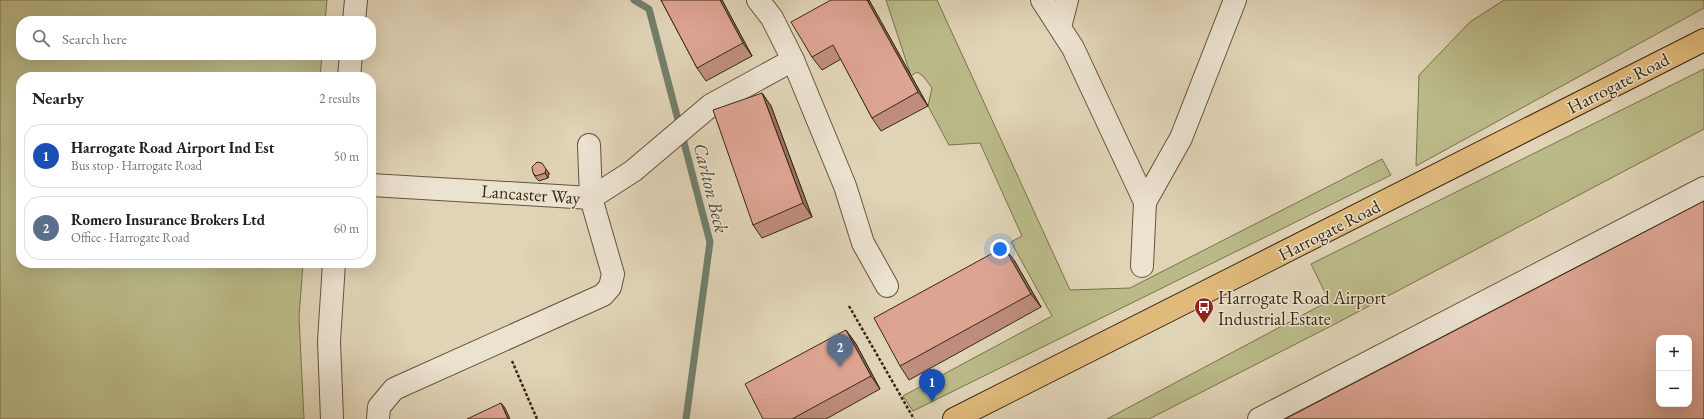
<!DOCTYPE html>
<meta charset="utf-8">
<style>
:root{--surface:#fff;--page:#f2f2f2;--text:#222;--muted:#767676;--line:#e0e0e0;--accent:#8f2418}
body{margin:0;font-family:"EB Garamond",serif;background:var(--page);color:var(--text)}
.controls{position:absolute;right:12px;bottom:12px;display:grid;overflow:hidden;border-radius:8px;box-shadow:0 4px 16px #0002}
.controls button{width:36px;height:36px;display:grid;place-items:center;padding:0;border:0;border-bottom:1px solid var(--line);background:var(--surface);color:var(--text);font:20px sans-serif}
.you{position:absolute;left:1000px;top:249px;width:14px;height:14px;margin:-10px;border:3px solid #fff;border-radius:50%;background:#1a73e8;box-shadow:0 0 0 6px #1a73e833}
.badge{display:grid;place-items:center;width:26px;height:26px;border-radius:50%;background:var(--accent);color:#fff;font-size:13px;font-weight:700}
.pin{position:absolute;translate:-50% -33px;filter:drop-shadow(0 1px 2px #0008)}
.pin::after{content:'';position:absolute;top:21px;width:14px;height:12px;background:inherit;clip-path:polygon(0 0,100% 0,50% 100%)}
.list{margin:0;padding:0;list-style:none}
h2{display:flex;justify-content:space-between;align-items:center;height:52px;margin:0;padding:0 16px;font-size:17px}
h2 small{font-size:13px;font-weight:400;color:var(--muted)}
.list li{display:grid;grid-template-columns:26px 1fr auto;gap:12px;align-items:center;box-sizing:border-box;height:64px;margin:0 8px 8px;padding:0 8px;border:1px solid var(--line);border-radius:16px}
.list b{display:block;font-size:15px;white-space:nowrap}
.list p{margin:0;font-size:13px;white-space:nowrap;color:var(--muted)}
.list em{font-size:13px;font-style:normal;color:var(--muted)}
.icon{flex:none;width:22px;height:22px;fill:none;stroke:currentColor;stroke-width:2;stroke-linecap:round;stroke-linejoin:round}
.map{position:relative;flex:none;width:1704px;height:419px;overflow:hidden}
.search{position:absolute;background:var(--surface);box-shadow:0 4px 16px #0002;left:16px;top:16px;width:360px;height:44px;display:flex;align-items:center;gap:10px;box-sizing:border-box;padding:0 14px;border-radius:16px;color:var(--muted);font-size:15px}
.panel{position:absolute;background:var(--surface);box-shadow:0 4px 16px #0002;left:16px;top:72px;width:360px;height:196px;border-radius:16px}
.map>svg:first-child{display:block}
.green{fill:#baba88;stroke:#7a724c}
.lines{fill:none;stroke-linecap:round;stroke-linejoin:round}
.stream{stroke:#717f6c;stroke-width:7}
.minor-casing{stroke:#64543a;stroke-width:24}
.highway-casing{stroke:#3a2911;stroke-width:24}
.path{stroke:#3a2911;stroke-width:2.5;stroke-dasharray:3 2;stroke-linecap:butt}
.minor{stroke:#ebe2d0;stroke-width:22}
.highway{stroke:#e0ba7b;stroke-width:22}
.wall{fill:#be8d7e;stroke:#3a2911}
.shaded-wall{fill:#9b7366;stroke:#3a2911}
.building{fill:#dda492;stroke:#3a2911;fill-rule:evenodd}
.labels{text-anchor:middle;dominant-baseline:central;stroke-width:3;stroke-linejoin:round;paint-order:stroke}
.street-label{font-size:18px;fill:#3a2911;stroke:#ebe2d0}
.poi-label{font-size:18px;fill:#3a2911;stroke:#ebe2d0;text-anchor:start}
.water-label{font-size:19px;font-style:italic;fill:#514d37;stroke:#ebe2d0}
</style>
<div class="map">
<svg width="1704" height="419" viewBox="0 0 1704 419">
<rect width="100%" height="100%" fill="#e0d3b6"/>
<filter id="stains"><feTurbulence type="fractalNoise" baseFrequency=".005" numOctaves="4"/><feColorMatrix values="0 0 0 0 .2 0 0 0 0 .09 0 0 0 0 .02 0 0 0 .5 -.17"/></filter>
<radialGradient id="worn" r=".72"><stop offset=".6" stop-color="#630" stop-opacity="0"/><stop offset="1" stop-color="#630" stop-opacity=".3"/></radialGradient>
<g class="green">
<path d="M0,0H327L325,21H21V55H322L320,77H21V263H303L299,317L304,419H0Z"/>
<path d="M886,0H937L1070,290L1130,288L1382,159L1391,175L913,411L903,396L1052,316L1011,242L1022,236L980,143L949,145L928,106L932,88L923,76L917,72L911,76Z"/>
<path d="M1504,0H1704V8L1416,166L1419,75L1470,22Z"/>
<path d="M1704,69V129L1335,324L1149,419H1107L1329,301L1311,264Z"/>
</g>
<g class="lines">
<path class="stream" d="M634,0L649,9L710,242L686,419"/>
<g class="minor-casing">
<g id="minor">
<path d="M758,0L772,18L793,60L845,186L863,243L887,286"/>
<path d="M1042,0L1073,48L1145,202L1142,266"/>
<path d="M354,21L356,0"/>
<path d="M1060,27L1067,0"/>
<path d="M349,77L351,55"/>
<path d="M371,185L591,198L633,171L711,105L793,60"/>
<path d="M1145,202L1181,138L1235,0"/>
<path d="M332,419L329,341L334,263"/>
<path d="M378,419L379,407L394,389L603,295L610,287L613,274L591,198L589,145"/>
<path d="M1259,419L1704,188"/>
</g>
</g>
<g class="highway-casing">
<path id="highway" d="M954,419L1704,40"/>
</g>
<g class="path">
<path d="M849,306L914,419"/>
<path d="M512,361L537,419"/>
</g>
<use href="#minor" class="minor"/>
<use href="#highway" class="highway"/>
</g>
<g class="wall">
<path d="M661,0H722L752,56L706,81L697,68Z"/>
<path d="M831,0H869L928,106L881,131L872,118L841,59L822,70L812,57Z"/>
<path d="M762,93L771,106L812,217L762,238L753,225Z"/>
<path d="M533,173H549L548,178L539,181L536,178Z"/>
<path d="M1014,260L1041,307L909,380L900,366Z"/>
<path d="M846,330L856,344L880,389L826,419H763Z"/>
</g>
<g class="shaded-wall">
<path d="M720,0H722L752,56L743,43Z"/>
<path d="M867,0H869L928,106L918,92Z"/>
<path d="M762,93L771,106L812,217L803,203Z"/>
<path d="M546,169L549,173L548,178L545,173Z"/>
<path d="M1004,247L1014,260L1041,307L1031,294Z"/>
<path d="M846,330L856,344L880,389L871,376Z"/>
<path d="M501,403L505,408L510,419H508Z"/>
</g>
<g class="building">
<path d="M661,0H720L743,43L697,68Z"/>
<path d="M831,0H867L918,92L872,118L833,45L812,57L791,22Z"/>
<path d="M762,93L803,203L753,225L713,110Z"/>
<path d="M537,162L542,163L546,169L545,173L536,176L533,173L532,167Z"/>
<path d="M1704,201V419H1285ZM1659,338H1689V404H1659Z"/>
<path d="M1004,247L1031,294L900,366L874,318Z"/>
<path d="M846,330L871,376L792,419H763L745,384Z"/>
<path d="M501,403L508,419H467Z"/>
</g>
<defs>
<g id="bus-pin" transform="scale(1)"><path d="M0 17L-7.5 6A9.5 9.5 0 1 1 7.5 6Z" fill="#8f2418" stroke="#ebe2d0"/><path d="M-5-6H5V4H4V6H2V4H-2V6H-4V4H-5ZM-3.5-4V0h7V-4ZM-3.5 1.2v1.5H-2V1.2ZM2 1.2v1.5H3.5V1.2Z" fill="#fff"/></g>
</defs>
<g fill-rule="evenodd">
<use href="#bus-pin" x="1204" y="307"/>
</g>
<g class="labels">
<g class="street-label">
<text transform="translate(1618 83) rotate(-27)">Harrogate Road</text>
<text transform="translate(531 194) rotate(4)">Lancaster Way</text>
<text transform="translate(1329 230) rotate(-27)">Harrogate Road</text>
</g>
<g class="poi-label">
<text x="1218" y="297">Harrogate Road Airport<tspan x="1218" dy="21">Industrial Estate</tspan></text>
</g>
<g class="water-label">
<text transform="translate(711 188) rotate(76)">Carlton Beck</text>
</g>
</g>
<rect width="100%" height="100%" filter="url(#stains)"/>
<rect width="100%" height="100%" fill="url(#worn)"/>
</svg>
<div class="controls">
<button>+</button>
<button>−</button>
</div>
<div class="you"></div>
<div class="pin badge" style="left:932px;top:402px;background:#1a4fb4">1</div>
<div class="pin badge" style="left:840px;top:367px;background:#5c6f8a">2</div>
<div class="search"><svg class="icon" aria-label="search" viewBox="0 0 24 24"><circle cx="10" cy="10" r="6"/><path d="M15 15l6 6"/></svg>Search here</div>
<section class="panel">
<h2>Nearby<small>2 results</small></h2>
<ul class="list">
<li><span class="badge" style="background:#1a4fb4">1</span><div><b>Harrogate Road Airport Ind Est</b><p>Bus stop · Harrogate Road</p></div><em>50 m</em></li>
<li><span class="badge" style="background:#5c6f8a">2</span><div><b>Romero Insurance Brokers Ltd</b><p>Office · Harrogate Road</p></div><em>60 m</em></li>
</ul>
</section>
</div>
